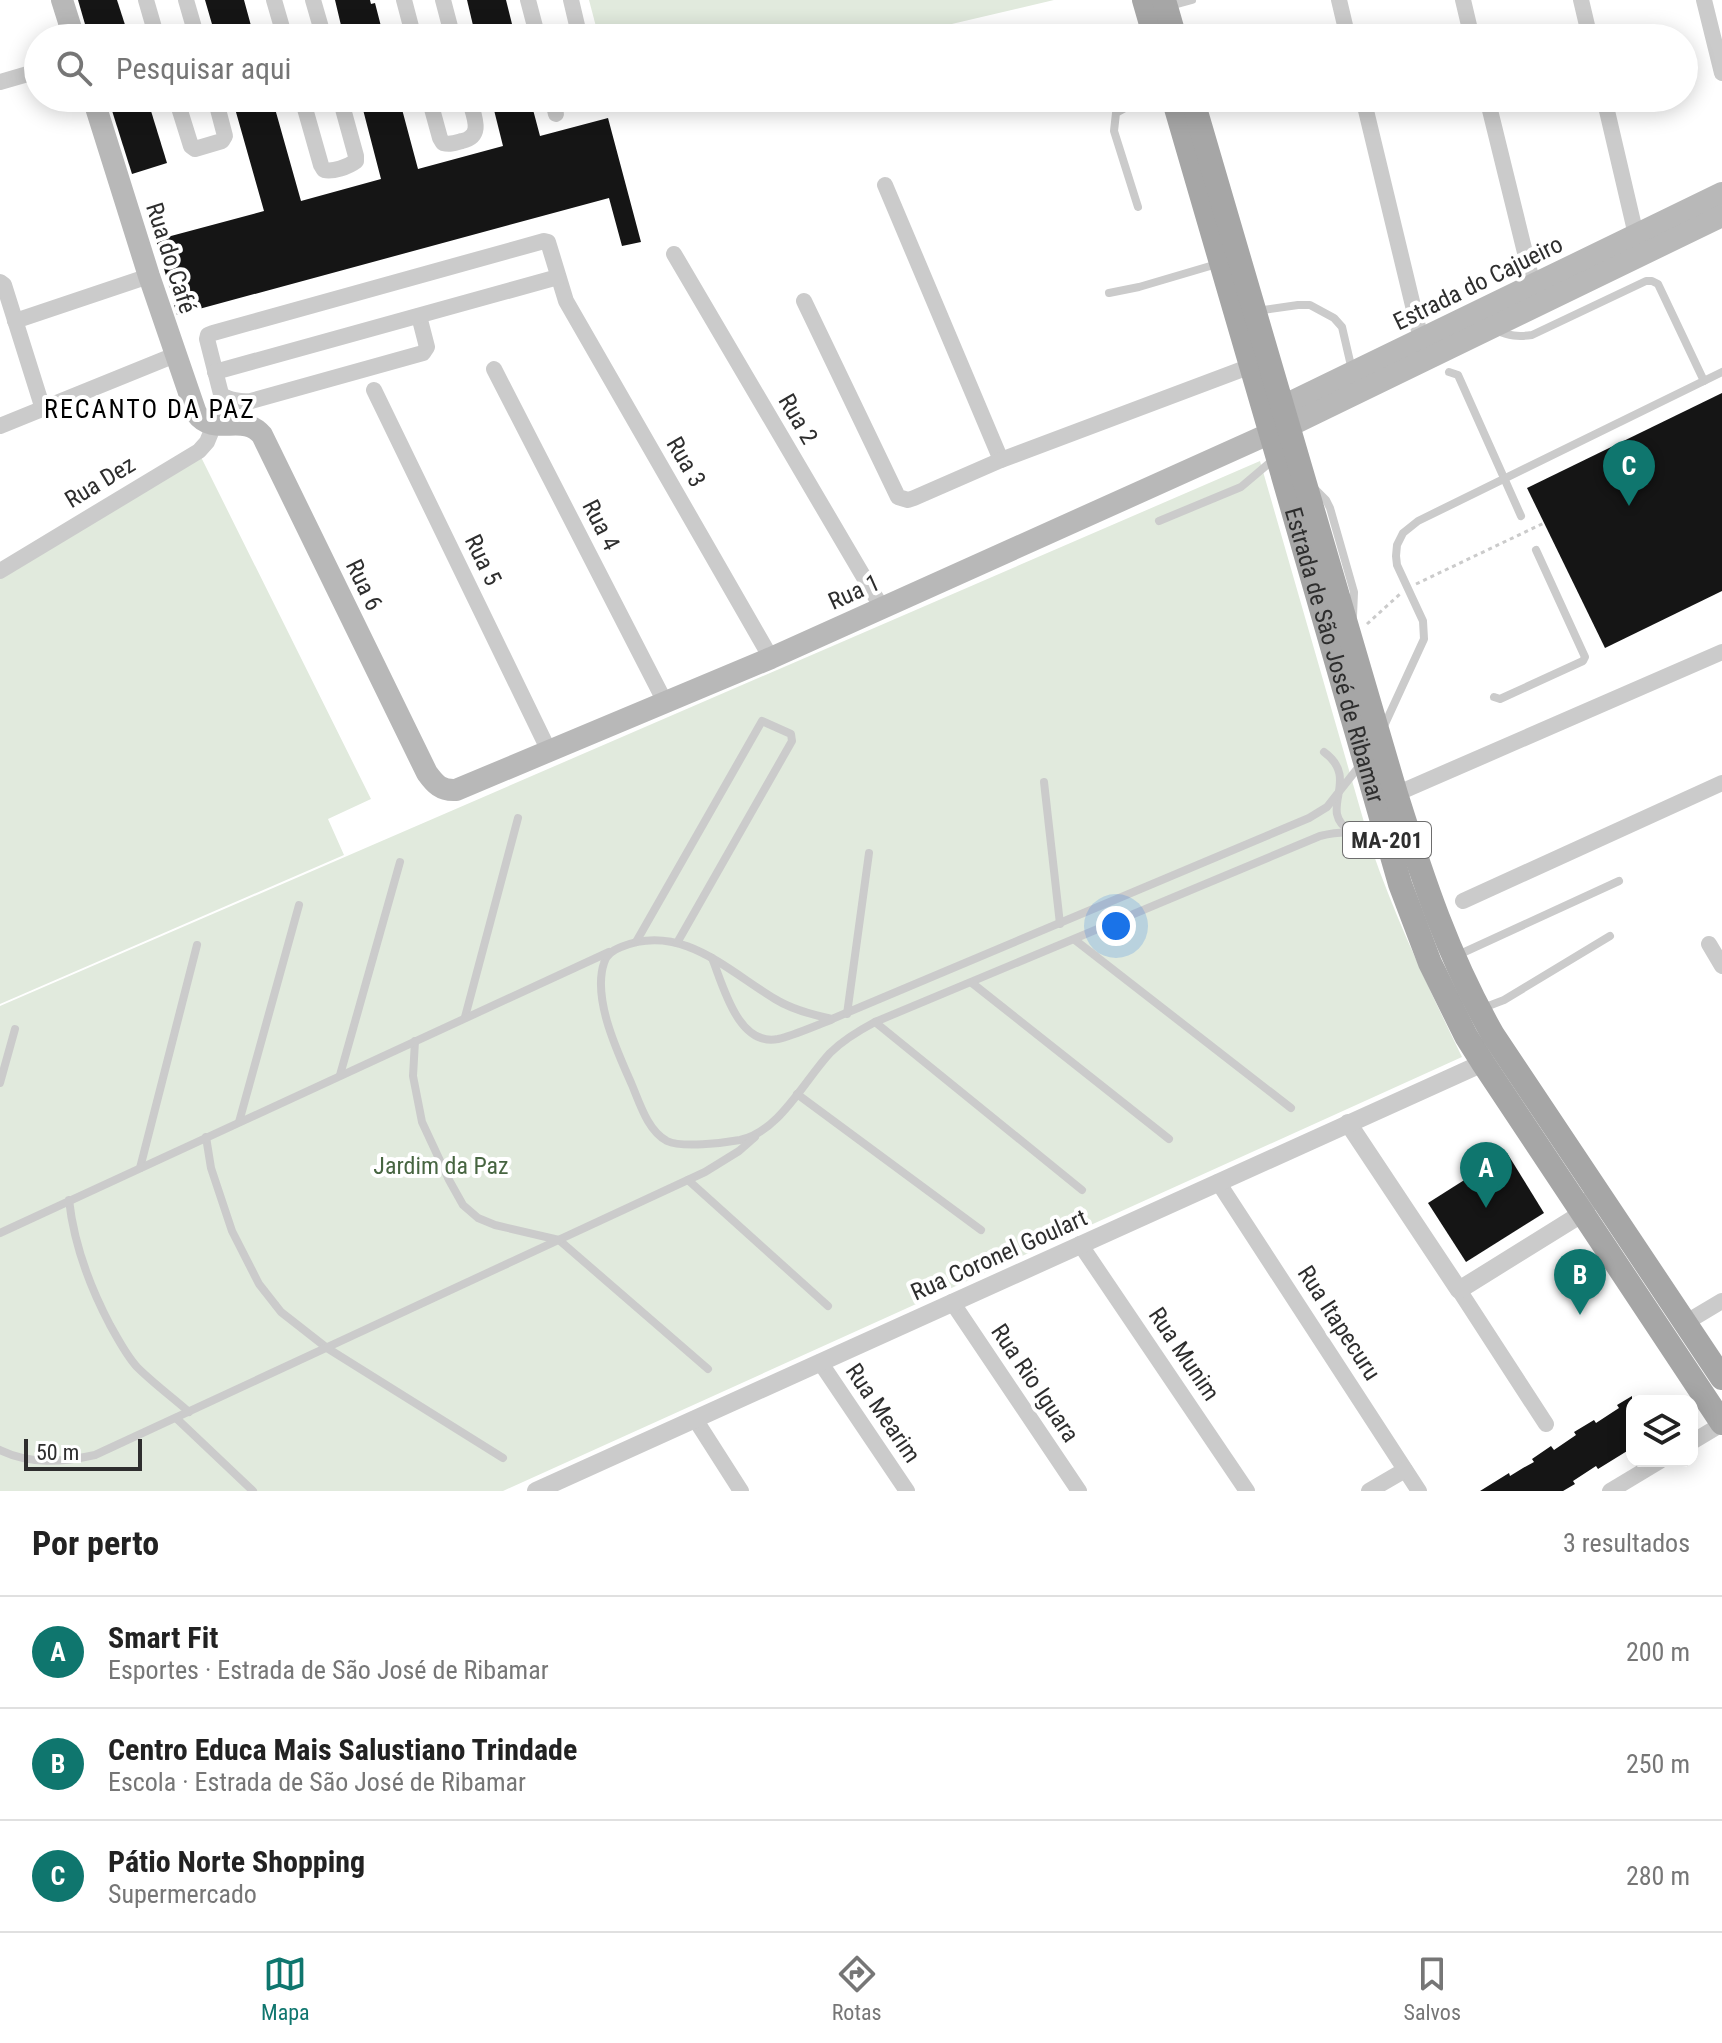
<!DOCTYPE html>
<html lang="pt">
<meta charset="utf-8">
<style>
:root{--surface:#fff;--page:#f6f6f6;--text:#222;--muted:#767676;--line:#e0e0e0;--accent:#0f766e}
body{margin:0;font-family:"Roboto Condensed",sans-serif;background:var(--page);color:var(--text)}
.controls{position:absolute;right:24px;bottom:24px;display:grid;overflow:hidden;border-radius:16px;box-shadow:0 4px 20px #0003}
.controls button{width:72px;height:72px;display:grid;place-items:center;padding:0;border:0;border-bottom:2px solid var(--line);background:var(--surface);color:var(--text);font:40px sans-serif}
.scale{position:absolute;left:24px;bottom:20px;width:118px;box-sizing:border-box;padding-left:8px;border:4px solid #2e2e2e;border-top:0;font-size:22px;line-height:28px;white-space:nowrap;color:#2e2e2e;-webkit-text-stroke:6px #fff;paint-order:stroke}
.you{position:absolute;left:1116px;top:926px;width:28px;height:28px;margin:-20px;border:6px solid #fff;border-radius:50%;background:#1a73e8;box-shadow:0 0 0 12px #1a73e833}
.badge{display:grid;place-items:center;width:52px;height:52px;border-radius:50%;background:var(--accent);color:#fff;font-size:26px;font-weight:700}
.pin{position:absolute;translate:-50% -66px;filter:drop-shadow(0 2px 4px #0008)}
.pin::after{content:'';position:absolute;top:42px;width:28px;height:24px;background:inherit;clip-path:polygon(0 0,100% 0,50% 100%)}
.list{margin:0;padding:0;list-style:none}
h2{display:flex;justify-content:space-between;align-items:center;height:104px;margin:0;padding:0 32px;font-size:34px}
h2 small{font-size:26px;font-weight:400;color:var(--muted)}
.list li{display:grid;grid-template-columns:52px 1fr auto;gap:24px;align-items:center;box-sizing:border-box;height:112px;padding:0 32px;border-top:2px solid var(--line)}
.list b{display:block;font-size:30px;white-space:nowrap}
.list p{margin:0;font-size:26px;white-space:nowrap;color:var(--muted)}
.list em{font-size:26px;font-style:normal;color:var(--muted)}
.icon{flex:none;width:44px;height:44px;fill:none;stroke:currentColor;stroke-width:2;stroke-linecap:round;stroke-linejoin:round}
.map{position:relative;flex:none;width:1722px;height:1491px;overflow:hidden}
.search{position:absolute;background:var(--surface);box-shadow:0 4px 20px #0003;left:24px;right:24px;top:24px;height:88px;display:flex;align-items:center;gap:20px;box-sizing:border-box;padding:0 28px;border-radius:44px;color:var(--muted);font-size:30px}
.sheet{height:440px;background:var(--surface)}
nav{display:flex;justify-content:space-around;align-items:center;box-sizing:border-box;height:112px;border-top:2px solid var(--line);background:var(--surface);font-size:22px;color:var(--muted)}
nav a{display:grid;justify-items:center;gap:4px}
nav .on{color:var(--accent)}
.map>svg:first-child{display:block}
.green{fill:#e1eadd}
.building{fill:#151515}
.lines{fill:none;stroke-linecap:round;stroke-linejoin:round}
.path{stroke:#cbcbcb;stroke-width:3;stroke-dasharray:4 4;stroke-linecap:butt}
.service{stroke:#cbcbcb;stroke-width:8}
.minor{stroke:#cbcbcb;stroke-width:16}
.tertiary{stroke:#cbcbcb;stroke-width:18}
.secondary{stroke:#b8b8b8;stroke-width:22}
.primary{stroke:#a6a6a6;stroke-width:24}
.labels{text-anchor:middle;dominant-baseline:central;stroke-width:8;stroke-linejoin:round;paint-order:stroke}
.shield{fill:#fff;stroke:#6d6d6d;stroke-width:2}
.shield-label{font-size:22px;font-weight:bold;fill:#2e2e2e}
.street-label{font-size:24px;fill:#2e2e2e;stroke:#fff}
.park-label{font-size:24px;fill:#476541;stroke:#fff}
.neighbourhood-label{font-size:26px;letter-spacing:2px;fill:#000;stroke:#fff}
</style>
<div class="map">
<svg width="1722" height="1491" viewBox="0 0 1722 1491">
<rect width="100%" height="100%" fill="#fff"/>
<g class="green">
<path d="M589,0H1054L892,38H599Z"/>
<path d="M201,457L371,799L328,819L344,855L0,1004V576Z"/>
<path d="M1260,461L1372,850C1397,922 1429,989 1462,1057L503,1491H0V1006Z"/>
</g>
<g class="building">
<path d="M78,0H117L127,31L104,38H89Z"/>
<path d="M205,0H244L253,33L250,34L251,38H216Z"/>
<path d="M335,0H370L371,4L375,3L384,38H344Z"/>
<path d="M467,0H506L514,32L491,38H476Z"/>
<path d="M108,98H147L167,163L132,174Z"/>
<path d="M232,98H272L301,201L381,179L360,98H399L418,169L503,146L491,98H526L528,103L531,102L540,136L608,118L641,242L622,246L609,198L177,315L156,240L264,211Z"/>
<path d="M1722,393V591L1605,648L1527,488Z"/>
<path d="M1507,1153L1544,1213L1466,1262L1428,1203Z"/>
<path d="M1632,1396V1448L1598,1469L1596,1466L1573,1481L1575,1484L1563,1491H1480L1509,1473L1510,1476L1523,1468L1534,1462L1532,1459L1551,1446L1554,1450L1576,1435L1574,1432L1594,1420L1596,1423L1619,1408L1617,1405Z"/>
</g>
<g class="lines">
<g class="path">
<path d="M1416,584L1544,523"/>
<path d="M1367,624L1400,594"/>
</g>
<g class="service">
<path d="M1170,6L1192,0"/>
<path d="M1138,207L1114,131L1116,113L1125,108L1150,98"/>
<path d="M1109,293L1139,287L1217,264"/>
<path d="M1256,311L1298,305H1310L1334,318L1342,327L1352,370"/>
<path d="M1496,330C1509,336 1518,337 1532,335L1646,281H1652L1658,284L1704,381"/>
<path d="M1449,372L1458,375L1521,516"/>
<path d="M1313,487L1326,500L1330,508L1354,592L1353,616"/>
<path d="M1159,521L1241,487L1274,459"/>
<path d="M1494,697L1500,699L1583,661L1585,657L1536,550"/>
<path d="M1384,726L1424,639L1423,621L1397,565L1396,556L1397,545L1403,533L1418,521L1722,372"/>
<path d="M1324,752C1362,780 1316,810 1350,831"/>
<path d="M1361,764L1327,807L1309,818L832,1019C813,1015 791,1009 775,999C728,971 681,922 621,947C613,950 606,955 604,963C592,999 618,1053 632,1085C640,1104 648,1131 667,1141C682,1148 723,1143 740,1140C779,1132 804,1081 830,1053C843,1040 858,1031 875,1022L1320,836C1347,830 1356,832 1382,841"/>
<path d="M1044,782L1060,924"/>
<path d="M1075,940L1291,1108"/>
<path d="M636,942L762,721L791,734L792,741L677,943"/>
<path d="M1458,955L1619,881"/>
<path d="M712,958C723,985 738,1047 778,1039C795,1035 814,1026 831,1020"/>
<path d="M972,983L1169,1139"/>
<path d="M1483,1008L1504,1000L1610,936"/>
<path d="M847,1014L869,853"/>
<path d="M465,1017L518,818"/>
<path d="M875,1022L1082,1190"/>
<path d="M415,1041L413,1076L422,1122L449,1180L463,1205L478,1218L495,1225L559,1240L708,1369"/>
<path d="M340,1075L400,862"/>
<path d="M0,1083L15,1029"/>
<path d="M797,1094L981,1230"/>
<path d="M239,1122L299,905"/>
<path d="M206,1137L211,1168L232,1231L259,1284L281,1312L327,1348L503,1458"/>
<path d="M140,1168L197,945"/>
<path d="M688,1180L828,1306"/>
<path d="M69,1200C74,1245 89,1285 110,1325C118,1339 126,1355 137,1367C153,1383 172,1397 189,1412"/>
<path d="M0,1233L609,952"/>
<path d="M176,1418L253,1491"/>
<path d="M0,1450C31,1465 63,1462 95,1455L705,1172L739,1151L755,1137"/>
</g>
<g class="minor">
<path d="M146,0L157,38"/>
<path d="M186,0L197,38"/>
<path d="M274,0L285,38"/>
<path d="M313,0L324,38"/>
<path d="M404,0L414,38"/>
<path d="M443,0L453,38"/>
<path d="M528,0L538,38"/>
<path d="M571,0L580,38"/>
<path d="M1339,0L1348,38"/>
<path d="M1463,0L1472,38"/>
<path d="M1581,0L1590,38"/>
<path d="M1704,0L1722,73"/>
<path d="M0,82L38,71"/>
<path d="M176,98L191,146L195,149L222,141L225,136L215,98"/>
<path d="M302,98L321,165L324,170C333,172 348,167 356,161V156L340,98"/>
<path d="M429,98L440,138L443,143C450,145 455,143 462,141C485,136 473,115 469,98"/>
<path d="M552,98L556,114"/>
<path d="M594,98L595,102"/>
<path d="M1363,98L1421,339"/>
<path d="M1487,98L1533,285"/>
<path d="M1604,98L1636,235"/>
<path d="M885,185L1001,460"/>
<path d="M674,254L882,608"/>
<path d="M0,282L4,285L43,409"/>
<path d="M804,301L898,497L908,500L914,498L1001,460L1251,366"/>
<path d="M419,316L427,347L423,353L251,401C242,402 227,400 221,394L207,339L208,335L213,333L544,241L548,242L566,301L771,658"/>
<path d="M15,321L149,276"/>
<path d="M494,369L665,702"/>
<path d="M215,372L558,277"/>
<path d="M374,390L549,751"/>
<path d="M0,426L175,355"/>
<path d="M0,571L199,451L207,442L214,425"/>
<path d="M1396,794L1722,652"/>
<path d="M1463,901L1722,783"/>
<path d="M1709,944L1722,966"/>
<path d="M1218,1182L1419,1491"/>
<path d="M1080,1244L1247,1491"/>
<path d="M1459,1290L1546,1424"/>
<path d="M952,1302L1079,1491"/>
<path d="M1685,1323L1722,1301"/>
<path d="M820,1362L907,1491"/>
<path d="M695,1419L741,1491"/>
<path d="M1692,1442L1722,1424"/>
<path d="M1369,1491L1405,1470"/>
<path d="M1610,1491L1660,1461"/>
</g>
<g class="tertiary">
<path d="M1348,1123L1459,1290L1583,1213L1597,1188"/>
<path d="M536,1491L1483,1063"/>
</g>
<g class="secondary">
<path d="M62,0L74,38"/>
<path d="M93,98L149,276L196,413C214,438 243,412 262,435L427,773C435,784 441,791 456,790L771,658L1271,433L1283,406L1722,193"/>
<path d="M1289,426L1722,216"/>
</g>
<g class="primary">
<path d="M1144,0L1155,38"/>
<path d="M1164,0L1175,38"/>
<path id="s1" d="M1173,98L1277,455L1400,884L1430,963L1466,1036L1483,1063L1722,1423"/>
<path d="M1192,98L1396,794C1423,880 1448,956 1493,1035L1722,1378"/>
</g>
</g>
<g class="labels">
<rect class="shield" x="1343" y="822" width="88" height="36" rx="6"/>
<g class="shield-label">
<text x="1387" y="840">MA-201</text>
</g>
<g class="street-label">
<text transform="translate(171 258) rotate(72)">Rua do Café</text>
<text transform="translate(1478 283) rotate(-26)">Estrada do Cajueiro</text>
<text transform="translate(798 419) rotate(60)">Rua 2</text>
<text transform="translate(686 462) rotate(60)">Rua 3</text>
<text transform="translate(100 482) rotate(-31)">Rua Dez</text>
<text transform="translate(601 525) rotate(63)">Rua 4</text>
<text transform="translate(483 560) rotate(64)">Rua 5</text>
<text transform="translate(364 585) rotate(64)">Rua 6</text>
<text transform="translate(854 592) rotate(-24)">Rua 1</text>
<text stroke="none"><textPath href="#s1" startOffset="580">Estrada de São José de Ribamar</textPath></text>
<text transform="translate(999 1255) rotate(-24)">Rua Coronel Goulart</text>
<text transform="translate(1339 1323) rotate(57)">Rua Itapecuru</text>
<text transform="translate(1184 1354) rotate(56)">Rua Munim</text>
<text transform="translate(1035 1383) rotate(56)">Rua Rio Iguara</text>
<text transform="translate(883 1413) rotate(56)">Rua Mearim</text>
</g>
<g class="park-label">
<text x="441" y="1166">Jardim da Paz</text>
</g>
<g class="neighbourhood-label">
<text x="150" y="409">RECANTO DA PAZ</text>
</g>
</g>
</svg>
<div class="controls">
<button><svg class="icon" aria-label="layers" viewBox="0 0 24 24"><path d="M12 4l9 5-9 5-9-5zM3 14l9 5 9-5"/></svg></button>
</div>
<div class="scale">50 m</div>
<div class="you"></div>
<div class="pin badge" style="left:1486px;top:1208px">A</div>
<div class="pin badge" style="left:1580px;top:1315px">B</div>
<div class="pin badge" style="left:1629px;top:506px">C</div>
<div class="search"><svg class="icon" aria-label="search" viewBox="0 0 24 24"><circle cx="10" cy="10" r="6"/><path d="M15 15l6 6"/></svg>Pesquisar aqui</div>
</div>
<section class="sheet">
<h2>Por perto<small>3 resultados</small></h2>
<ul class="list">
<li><span class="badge">A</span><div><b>Smart Fit</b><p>Esportes · Estrada de São José de Ribamar</p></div><em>200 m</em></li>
<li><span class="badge">B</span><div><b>Centro Educa Mais Salustiano Trindade</b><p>Escola · Estrada de São José de Ribamar</p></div><em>250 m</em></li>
<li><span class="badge">C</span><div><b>Pátio Norte Shopping</b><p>Supermercado</p></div><em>280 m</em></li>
</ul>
</section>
<nav>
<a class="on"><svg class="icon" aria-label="map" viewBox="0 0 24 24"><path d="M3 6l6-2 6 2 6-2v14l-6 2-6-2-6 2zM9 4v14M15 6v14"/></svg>Mapa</a>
<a><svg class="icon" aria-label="directions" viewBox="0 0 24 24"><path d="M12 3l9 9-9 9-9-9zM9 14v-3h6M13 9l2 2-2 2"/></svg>Rotas</a>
<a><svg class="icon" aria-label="saved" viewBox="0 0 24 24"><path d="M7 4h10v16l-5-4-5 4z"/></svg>Salvos</a>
</nav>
